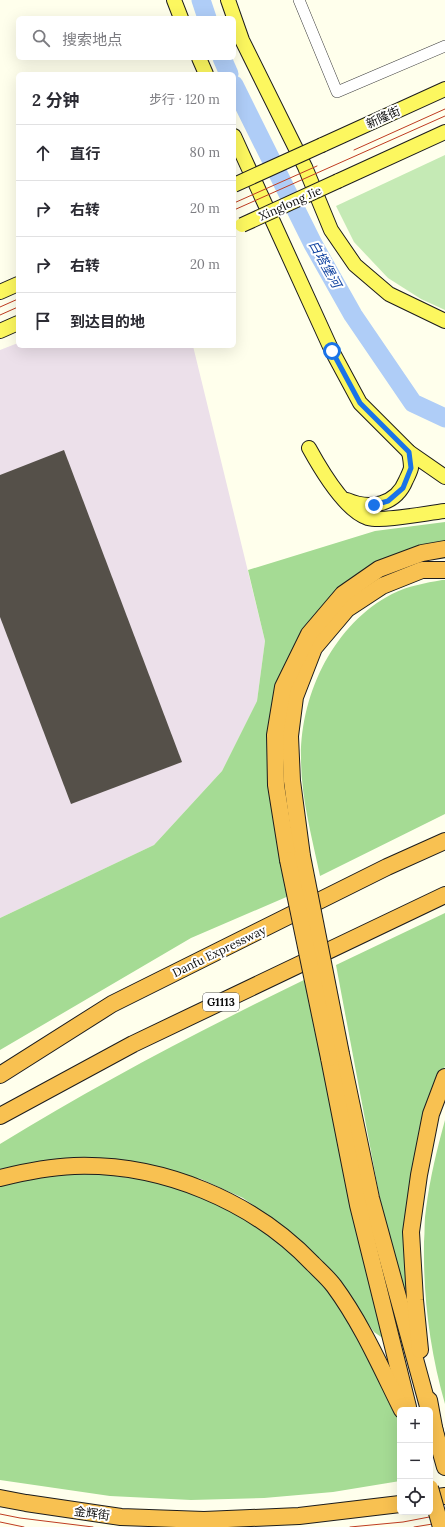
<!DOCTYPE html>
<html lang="zh">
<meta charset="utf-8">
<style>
:root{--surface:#fff;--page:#f2f2f3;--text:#2b2b33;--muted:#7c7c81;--line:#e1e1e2}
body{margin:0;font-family:Lora,"Noto Sans SC",serif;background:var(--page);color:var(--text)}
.controls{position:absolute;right:12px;bottom:12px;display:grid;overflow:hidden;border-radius:6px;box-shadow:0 4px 16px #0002}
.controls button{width:36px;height:36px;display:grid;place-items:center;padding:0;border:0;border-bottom:1px solid var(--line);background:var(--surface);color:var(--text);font:20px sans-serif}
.stop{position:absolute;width:12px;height:12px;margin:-9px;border:3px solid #1a73e8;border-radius:50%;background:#fff}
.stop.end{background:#1a73e8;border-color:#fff;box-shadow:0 1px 4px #0008}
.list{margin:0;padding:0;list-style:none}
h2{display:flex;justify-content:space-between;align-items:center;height:52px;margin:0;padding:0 16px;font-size:17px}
h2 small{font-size:13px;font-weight:400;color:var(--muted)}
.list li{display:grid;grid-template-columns:26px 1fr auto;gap:12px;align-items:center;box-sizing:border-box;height:56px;padding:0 16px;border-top:1px solid var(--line)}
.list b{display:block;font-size:15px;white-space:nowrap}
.list em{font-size:13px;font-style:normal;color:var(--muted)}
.icon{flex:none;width:22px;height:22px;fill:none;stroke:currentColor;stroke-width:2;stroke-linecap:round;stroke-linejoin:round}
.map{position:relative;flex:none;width:445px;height:1527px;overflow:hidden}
.search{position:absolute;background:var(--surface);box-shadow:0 4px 16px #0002;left:16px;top:16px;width:220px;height:44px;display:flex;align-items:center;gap:10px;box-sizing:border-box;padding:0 14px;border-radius:6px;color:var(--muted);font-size:15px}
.panel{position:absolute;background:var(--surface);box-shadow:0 4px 16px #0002;left:16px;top:72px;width:220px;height:276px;border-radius:6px}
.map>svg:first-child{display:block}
.industrial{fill:#ece0ea}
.green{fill:#c5eab5}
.forest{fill:#a5db94}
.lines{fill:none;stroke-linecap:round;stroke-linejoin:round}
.river{stroke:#afcdf7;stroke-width:19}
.building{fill:#555049}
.minor-casing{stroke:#3f3f3f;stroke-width:12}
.major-casing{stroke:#1d1d1d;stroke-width:16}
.highway-casing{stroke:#1d1d1d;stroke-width:18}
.minor{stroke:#fff;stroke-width:11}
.major{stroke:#fcf75f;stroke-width:14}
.highway{stroke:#f8c151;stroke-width:16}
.tram{stroke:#bf3c21;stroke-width:1}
.major-bridge-casing{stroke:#1d1d1d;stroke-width:16;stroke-linecap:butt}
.highway-bridge-casing{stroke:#1d1d1d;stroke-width:18;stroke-linecap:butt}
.major-bridge{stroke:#fcf75f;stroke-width:14}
.highway-bridge{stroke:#f8c151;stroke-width:16}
.route{stroke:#1a73e8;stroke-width:5}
.labels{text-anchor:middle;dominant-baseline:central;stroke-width:4;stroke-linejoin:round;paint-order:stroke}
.shield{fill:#fff;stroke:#555;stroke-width:1}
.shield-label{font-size:11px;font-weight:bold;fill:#0c0c0c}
.street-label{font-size:12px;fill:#0c0c0c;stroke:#fff}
.water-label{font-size:13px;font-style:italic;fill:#1345a1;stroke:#fff}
</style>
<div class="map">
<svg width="445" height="1527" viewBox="0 0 445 1527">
<rect width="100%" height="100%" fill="#ffffec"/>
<path class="industrial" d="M18,343V346H193L265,641L257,701L222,771L154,845L0,918V350Z"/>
<path class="green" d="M445,155V310L421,299L388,278L354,242L336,206Z"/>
<g class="forest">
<path d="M445,522V544L369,572L271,731L291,895L191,938L0,1050V918L154,845L222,771L257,701L265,641L248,570L375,531Z"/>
<path d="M442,580H445V814L320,876C312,837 301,798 301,759C300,694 334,624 392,594C408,586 425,583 442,580Z"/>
<path d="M445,913V1066L442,1074L406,1247V1293L402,1294L379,1194L336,965Z"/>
<path d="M308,978L384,1339L374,1332L336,1279L310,1249L276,1221L243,1198L201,1179L152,1169L29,1164L0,1169V1144C99,1083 203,1029 308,978Z"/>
<path d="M445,1120V1404C430,1351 423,1297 424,1242C425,1231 424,1220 426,1209C430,1178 437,1149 445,1120Z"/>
<path d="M67,1174H100L139,1179L171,1186L232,1210L259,1227L307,1266L333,1295L351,1322L394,1407L400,1428V1481L333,1492L264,1498L191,1500L110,1496L0,1480V1184L36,1176Z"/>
</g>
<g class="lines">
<g class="river">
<path d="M201,0L207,18"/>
<path d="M222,58L229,74"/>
<path d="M234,85L313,244L353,315L413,403L445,418"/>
</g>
</g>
<path class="building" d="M64,450L182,762L71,804L0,617V475Z"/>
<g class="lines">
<g class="minor-casing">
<path id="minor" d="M299,0L337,92L445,46"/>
</g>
<g class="major-casing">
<g id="major">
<path d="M174,0L181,18"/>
<path d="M228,0L242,40L305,167L331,230L355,265L389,294L445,321"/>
<path d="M199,58L206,74"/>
<path d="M234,136L332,351L360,403L409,452L445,477"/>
<path d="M322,145L445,89"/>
<path d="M338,181L445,132"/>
<path d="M0,292L18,284"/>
<path d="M0,331L18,323"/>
<path d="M309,448C320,468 345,511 368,518C383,522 427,513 445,511"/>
<path d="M347,500C370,510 396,505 406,480C408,476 410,472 411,468C411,463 410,457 409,452"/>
</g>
</g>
<g class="highway-casing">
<g id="highway">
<path d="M302,856L292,781L290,736L295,697L314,648L347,609L382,586L422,570H445"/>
<path d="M288,860L276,785L275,735L283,687L309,634L343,594L379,569L422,553L445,549"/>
<path d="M341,1054L371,1198L429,1410"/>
<path d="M329,1058L358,1205L408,1407"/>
<path d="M0,1075L112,1004L387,867L445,841"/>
<path d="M0,1116L133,1044L445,895"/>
<path d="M0,1178C24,1172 49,1167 74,1166C162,1163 253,1201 313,1264C320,1271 328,1278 334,1286C362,1324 381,1368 402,1410"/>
<path d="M420,1350L415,1300L411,1232L419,1175L431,1114L445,1077"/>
<path d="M429,1400L436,1438"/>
<path d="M434,1428L445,1467"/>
<path d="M0,1498L26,1503L121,1517L204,1520L299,1516L400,1504"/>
<path d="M430,1498L445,1496"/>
</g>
</g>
<use href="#minor" class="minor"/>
<use href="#major" class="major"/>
<use href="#highway" class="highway"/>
<g class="tram">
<path d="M354,150L445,109"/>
<path d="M234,203L317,166"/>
<path d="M234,210L445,116"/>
<path d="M0,307L18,299"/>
<path d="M0,315L18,307"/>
<path d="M0,1514L20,1518L93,1527"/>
<path d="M0,1522L24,1527"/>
<path d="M350,1527L403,1522L445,1514"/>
<path d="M414,1527L445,1522"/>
</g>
<g class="major-bridge-casing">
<g id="major-bridge">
<path d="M234,185L322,145"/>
<path d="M242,225L338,181"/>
</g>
</g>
<g class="highway-bridge-casing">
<g id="highway-bridge">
<path d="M302,856L341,1054"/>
<path d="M288,860L329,1058"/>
<path d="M430,1488L441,1527"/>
</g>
</g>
<use href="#major-bridge" class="major-bridge"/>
<use href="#highway-bridge" class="highway-bridge"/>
</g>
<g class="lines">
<path class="route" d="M332,351L360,403L409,452L411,468L403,488L388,501L374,505"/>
</g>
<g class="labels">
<rect class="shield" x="203" y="993" width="36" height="18" rx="3"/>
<g class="shield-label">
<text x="221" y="1002">G1113</text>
</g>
<g class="street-label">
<text transform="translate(383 117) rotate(-24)">新隆街</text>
<text transform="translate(290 203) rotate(-24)">Xinglong Jie</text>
<text transform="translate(219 951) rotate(-26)">Danfu Expressway</text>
<text transform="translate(92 1513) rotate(8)">金辉街</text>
</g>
<g class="water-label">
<text transform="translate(325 264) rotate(61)">白塔堡河</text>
</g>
</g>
</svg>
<div class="controls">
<button>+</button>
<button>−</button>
<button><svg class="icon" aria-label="locate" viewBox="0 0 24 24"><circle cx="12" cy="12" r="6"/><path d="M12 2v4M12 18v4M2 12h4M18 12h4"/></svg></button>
</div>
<div class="stop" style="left:332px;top:351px"></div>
<div class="stop end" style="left:374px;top:505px"></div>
<div class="search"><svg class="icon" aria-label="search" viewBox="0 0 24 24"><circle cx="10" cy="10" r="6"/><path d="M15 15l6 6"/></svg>搜索地点</div>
<section class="panel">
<h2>2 分钟<small>步行 · 120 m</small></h2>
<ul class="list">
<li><svg class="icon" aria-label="ahead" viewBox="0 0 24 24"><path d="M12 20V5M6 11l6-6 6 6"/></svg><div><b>直行</b></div><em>80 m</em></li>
<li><svg class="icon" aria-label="right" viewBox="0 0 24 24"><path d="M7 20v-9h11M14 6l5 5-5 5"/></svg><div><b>右转</b></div><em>20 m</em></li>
<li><svg class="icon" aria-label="right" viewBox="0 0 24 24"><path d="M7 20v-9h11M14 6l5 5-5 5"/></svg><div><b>右转</b></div><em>20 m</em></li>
<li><svg class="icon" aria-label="arrive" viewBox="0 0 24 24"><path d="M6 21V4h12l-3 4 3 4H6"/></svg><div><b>到达目的地</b></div></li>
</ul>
</section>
</div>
